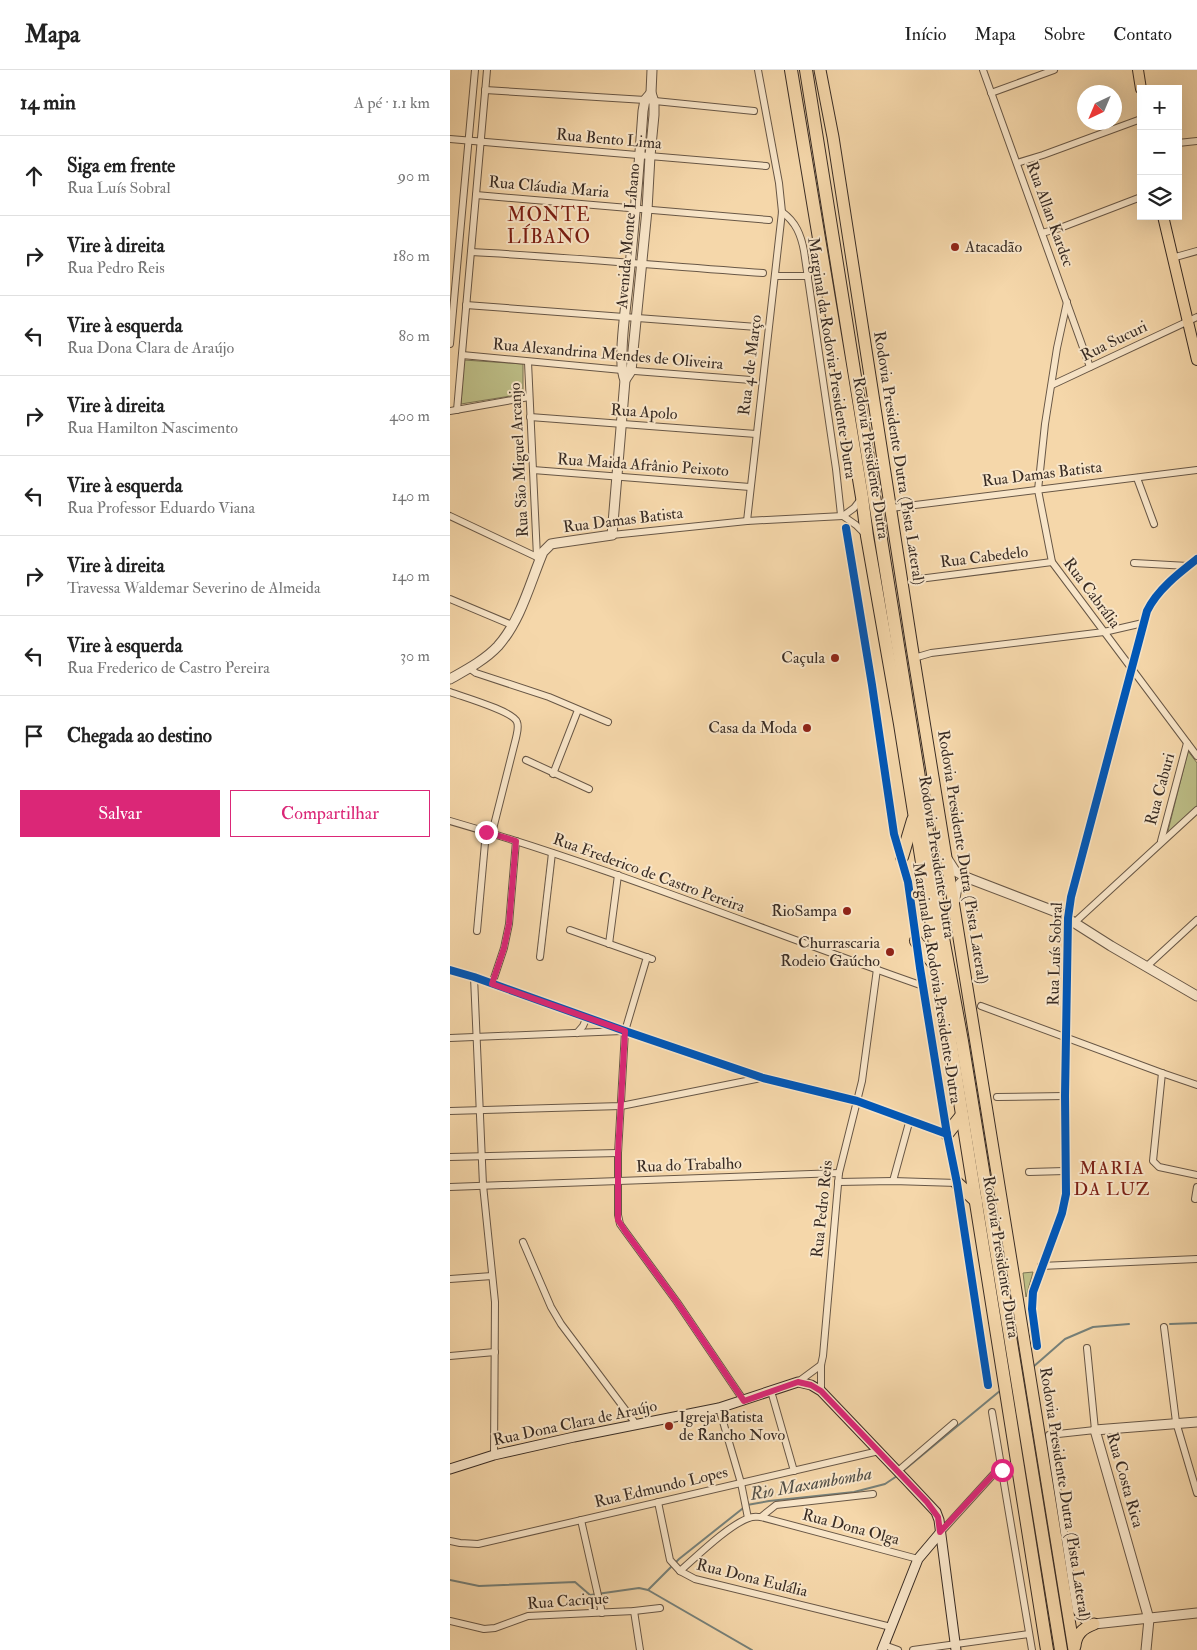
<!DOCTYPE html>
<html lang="pt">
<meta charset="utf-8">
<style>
:root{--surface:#fff;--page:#f6f6f6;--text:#222;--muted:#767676;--line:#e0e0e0;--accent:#db2777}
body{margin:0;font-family:"IM FELL Double Pica",serif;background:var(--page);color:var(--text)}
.controls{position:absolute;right:15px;top:15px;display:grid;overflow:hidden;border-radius:0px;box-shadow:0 5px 20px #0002}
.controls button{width:45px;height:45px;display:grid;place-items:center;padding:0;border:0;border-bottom:1px solid var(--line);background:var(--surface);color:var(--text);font:25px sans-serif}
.compass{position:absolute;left:627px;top:15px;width:45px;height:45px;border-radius:50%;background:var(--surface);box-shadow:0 5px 20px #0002;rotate:224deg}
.stop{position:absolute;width:15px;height:15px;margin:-11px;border:4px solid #db2777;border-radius:50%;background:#fff}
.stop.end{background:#db2777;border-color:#fff;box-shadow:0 1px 5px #0008}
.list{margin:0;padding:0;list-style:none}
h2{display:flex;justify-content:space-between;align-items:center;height:65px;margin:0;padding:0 20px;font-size:21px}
h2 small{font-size:16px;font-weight:400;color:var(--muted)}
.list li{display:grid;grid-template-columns:32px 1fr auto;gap:15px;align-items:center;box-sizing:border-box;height:80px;padding:0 20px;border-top:1px solid var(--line)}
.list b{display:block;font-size:19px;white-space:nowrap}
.list p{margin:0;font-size:16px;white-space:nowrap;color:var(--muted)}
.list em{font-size:16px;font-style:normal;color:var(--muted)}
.actions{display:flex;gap:10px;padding:15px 20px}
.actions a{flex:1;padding:11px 0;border:1px solid var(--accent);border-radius:0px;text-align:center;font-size:18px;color:var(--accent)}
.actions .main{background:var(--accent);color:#fff}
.icon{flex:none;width:28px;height:28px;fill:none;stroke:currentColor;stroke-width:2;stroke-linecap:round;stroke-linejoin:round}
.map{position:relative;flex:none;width:747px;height:1580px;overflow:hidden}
header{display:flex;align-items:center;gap:30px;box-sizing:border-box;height:70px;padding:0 25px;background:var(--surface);border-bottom:1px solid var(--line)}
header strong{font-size:24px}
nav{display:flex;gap:28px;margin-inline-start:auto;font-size:18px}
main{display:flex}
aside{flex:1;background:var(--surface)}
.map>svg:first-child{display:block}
.green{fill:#bdbe87;stroke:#7b7556}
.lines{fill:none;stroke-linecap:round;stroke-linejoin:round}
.stream{stroke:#768079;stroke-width:2}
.minor-casing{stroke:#685746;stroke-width:8}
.tertiary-casing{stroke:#685746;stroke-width:11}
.secondary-casing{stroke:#392c24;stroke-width:11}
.primary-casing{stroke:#392c24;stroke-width:12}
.trunk-casing{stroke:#392c24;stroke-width:13}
.motorway-casing{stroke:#392c24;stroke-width:14}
.minor{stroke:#f8e5c8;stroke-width:6}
.tertiary{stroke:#f8e5c8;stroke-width:9}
.secondary{stroke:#f8e5c8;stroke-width:9}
.primary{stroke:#f5d7aa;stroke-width:10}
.trunk{stroke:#f5d7aa;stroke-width:11}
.motorway{stroke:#f5d7aa;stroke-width:12}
.cycleway-casing{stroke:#f8e5c8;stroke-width:11}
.cycleway{stroke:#0057b8;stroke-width:8}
.route{stroke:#db2777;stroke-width:6}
.poi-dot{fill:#8f2418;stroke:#f8e5c8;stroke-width:2}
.labels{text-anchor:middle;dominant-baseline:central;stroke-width:4;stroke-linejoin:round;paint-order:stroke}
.street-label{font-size:16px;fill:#392c24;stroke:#f8e5c8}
.poi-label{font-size:16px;fill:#392c24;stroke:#f8e5c8;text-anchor:end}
.neighbourhood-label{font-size:18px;letter-spacing:1px;fill:#7a1f14;stroke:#f8e5c8}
.water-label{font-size:18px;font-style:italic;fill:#524f47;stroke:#f8e5c8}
.quarter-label{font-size:19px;letter-spacing:1px;fill:#7a1f14;stroke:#f8e5c8}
</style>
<header>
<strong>Mapa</strong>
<nav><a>Início</a><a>Mapa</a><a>Sobre</a><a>Contato</a></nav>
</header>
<main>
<aside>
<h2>14 min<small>A pé · 1.1 km</small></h2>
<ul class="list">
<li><svg class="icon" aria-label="ahead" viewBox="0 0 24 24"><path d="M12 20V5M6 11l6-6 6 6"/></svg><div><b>Siga em frente</b><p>Rua Luís Sobral</p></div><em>90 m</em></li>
<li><svg class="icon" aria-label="right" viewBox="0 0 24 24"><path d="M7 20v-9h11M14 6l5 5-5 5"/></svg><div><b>Vire à direita</b><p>Rua Pedro Reis</p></div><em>180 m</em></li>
<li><svg class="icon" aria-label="left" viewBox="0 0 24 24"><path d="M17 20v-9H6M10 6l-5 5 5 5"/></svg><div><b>Vire à esquerda</b><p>Rua Dona Clara de Araújo</p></div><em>80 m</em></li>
<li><svg class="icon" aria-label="right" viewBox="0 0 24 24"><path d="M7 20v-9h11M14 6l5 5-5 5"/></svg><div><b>Vire à direita</b><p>Rua Hamilton Nascimento</p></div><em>400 m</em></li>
<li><svg class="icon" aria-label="left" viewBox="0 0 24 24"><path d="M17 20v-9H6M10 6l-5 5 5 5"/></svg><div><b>Vire à esquerda</b><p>Rua Professor Eduardo Viana</p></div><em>140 m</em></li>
<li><svg class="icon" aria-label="right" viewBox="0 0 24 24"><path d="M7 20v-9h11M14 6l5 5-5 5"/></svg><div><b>Vire à direita</b><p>Travessa Waldemar Severino de Almeida</p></div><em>140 m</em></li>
<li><svg class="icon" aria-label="left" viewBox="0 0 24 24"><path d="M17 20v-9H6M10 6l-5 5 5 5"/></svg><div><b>Vire à esquerda</b><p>Rua Frederico de Castro Pereira</p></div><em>30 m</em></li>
<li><svg class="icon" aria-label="arrive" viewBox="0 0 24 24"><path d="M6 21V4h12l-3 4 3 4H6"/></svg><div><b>Chegada ao destino</b></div></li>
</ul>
<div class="actions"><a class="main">Salvar</a><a>Compartilhar</a></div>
</aside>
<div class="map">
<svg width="747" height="1580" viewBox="0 0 747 1580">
<rect width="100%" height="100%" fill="#f5d7aa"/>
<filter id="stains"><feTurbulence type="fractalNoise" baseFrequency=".004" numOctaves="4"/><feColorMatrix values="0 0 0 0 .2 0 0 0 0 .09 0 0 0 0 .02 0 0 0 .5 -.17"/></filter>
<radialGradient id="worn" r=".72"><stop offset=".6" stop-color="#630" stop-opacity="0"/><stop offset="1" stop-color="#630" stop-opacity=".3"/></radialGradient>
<g class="green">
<path d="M14,290L73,294V324L11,334Z"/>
<path d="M738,681L747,693V736L717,765Z"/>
<path d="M583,1202L576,1227L573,1203Z"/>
</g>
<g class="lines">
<g class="stream">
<path d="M720,1254L747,1253"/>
<path d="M583,1297L615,1269L643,1257L679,1254"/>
<path d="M453,1401L551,1320"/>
<path d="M0,1510L29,1516L125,1512L140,1525L189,1518L198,1520L302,1580"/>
<path d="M198,1520L229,1489L297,1435L319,1431L404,1422L435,1414L447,1406"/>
</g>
<g class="minor-casing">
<g id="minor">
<path d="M533,0L640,297"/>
<path d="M35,20L195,30L304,41"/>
<path d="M541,23L604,0"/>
<path d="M0,69L316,96"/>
<path d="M728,73L747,71"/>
<path d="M567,93L593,85L691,49"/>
<path d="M26,125L319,150"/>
<path d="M332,142C346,152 351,165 354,181L386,399L391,445"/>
<path d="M592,163L610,158L691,127"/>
<path d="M21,182C118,187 216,196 313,203"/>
<path d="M722,188L747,181"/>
<path d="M325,206H358"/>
<path d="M617,232L607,278L595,354L588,420L602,492L747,686"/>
<path d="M16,235L307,257"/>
<path d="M0,274L25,0"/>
<path d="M12,285L172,300L301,310"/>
<path d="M78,292L87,487"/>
<path d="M602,315L747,247"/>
<path d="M7,340L37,0"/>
<path d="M0,341L79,327"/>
<path d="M80,347L306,364"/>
<path d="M83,400L300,417"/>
<path d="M687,408L704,454"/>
<path d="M441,438L747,400"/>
<path d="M0,446L89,488"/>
<path d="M393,446L406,455L415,464"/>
<path d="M297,451L332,142L329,113L308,0"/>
<path d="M396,458L422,615L444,764L458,812L470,898L497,1064L507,1113L538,1315"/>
<path d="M162,465L297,451L393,446L404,438L411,429"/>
<path d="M684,493L738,496"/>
<path d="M469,509L602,492"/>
<path d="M0,529L62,555"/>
<path d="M464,588L481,583L654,562L693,553"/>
<path d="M19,598L26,603L99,627L158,652"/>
<path d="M0,622C13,627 63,641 67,652C69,657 67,663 66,668L42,763"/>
<path d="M76,690L139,719"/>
<path d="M103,704L128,640"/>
<path d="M0,751C160,797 315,861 473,916"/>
<path d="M711,771L737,673"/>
<path d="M624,853L747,740"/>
<path d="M120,860L202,889"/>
<path d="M27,861L36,762"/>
<path d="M159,874L168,805"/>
<path d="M90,887L102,783"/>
<path d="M197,887L175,961L174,979L168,1083V1145L170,1154L175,1161L227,1232L294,1331"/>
<path d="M696,897L747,850"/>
<path d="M0,900L24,907L175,961L313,1008L407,1031L497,1064"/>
<path d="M24,907L33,1115L45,1232L44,1385"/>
<path d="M42,914L54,878L59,854L66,771"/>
<path d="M531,936L712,1003L747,1015"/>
<path d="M127,963L133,956L137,947"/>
<path d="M0,968L172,961"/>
<path d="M712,1003L703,1091L709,1097L747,1105"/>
<path d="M547,1027L615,1026"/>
<path d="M0,1041L171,1036L311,1008"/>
<path d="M0,1087L168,1083"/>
<path d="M579,1102L615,1101"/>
<path d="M443,1111L460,1049"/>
<path d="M388,1112L443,1111L507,1113"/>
<path d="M0,1117L389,1103"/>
<path d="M745,1129L747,1117"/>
<path d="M73,1172L101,1237L111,1254L186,1354"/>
<path d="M591,1196L747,1189"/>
<path d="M0,1209L42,1206"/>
<path d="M714,1257L726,1352L747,1423"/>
<path d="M587,1276L582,1239L583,1222L612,1143L616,1124L615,1026L618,848L621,827L697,541C707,520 729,503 747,489"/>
<path d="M637,1278L645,1360L599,1365L626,1541L634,1551L643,1554"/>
<path d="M0,1286L45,1282"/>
<path d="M348,1312L371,1295"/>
<path d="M321,1321L344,1401"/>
<path d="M371,1321V1295L373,1286L389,1103L412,1011L427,899"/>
<path d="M269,1338L291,1413L298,1448"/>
<path d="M542,1342L582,1580"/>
<path d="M448,1401L504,1353"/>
<path d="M208,1432L220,1490L230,1501L245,1509L441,1557"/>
<path d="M311,1447L326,1435L423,1424"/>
<path d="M131,1450L152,1543"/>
<path d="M490,1463L551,1396"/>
<path d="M0,1471L10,1473L28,1474L429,1381"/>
<path d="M230,1501C246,1487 280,1454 299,1448C303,1446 307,1447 311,1447L468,1489"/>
<path d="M184,1541L190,1580"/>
<path d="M0,1551L34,1559L45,1558L78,1546L184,1541L210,1538"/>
<path d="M434,1575L448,1580"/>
<path d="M463,1580L579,1564"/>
</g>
</g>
<g class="tertiary-casing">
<g id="tertiary">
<path d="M175,310L181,301L197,140L200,86L204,45V32L201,23L202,0"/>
<path d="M0,609C16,600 35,590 48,576C71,550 80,513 93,482L101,474L107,473L162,465L175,310C167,294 176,236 178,216C184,157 189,99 193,41L195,30L201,23"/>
<path d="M498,790L505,801L518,808L609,843L661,876L747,926"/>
<path d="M505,830C506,819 508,812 518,808"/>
<path d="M644,1554L747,1543"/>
<path d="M696,1580L699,1549L645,1360L747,1352"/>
</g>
</g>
<g class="secondary-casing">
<g id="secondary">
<path d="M0,1399L44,1385L124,1367L269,1338L348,1312L361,1315L371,1321L456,1410L486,1442L489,1450L506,1580"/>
<path d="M432,1580L468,1489L490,1463"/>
</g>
</g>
<g class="primary-casing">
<g id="primary">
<path d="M688,0L691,19"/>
<path d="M713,146L747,290"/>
</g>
</g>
<g class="trunk-casing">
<g id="trunk">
<path d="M370,0L383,67L462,577L624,1580"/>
<path d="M625,1576C626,1564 633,1558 644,1554"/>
</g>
</g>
<g class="motorway-casing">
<g id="motorway">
<path d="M341,0L412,427L417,466L450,654L597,1580"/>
<path d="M356,0L468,701L491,857L512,971L611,1580"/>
<path d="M452,787L463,750"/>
<path d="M466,871L488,899"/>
<path d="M497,1064L512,1045"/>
<path d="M507,1113L526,1131"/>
</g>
</g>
<use href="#minor" class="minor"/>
<use href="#tertiary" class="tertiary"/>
<use href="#secondary" class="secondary"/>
<use href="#primary" class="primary"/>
<use href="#trunk" class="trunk"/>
<use href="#motorway" class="motorway"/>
<g class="cycleway-casing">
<g id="cycleway">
<path d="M396,458L422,615L444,764L458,812L470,898L497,1064L507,1113L538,1315"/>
<path d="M0,900L24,907L175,961L313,1008L407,1031L497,1064"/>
<path d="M587,1276L582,1239L583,1222L612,1143L616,1124L615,1026L618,848L621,827L697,541C707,520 729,503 747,489"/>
</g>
</g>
<use href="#cycleway" class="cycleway"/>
</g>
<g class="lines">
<path class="route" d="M36,762L66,771L59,854L54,878L42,914L175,961L168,1083V1150L175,1161L227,1232L294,1331L348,1312L361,1315L371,1321L477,1432L488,1447L490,1462L551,1396L552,1400"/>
</g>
<g class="poi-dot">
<circle cx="505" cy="177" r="5"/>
<circle cx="385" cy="588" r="5"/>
<circle cx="357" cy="658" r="5"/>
<circle cx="397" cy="841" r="5"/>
<circle cx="440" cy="882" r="5"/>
<circle cx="219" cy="1356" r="5"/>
</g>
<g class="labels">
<g class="street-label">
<text transform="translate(159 69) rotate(5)">Rua Bento Lima</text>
<text transform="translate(99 117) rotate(5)">Rua Cláudia Maria</text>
<text transform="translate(600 144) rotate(70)">Rua Allan Kardec</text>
<text transform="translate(178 166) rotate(-85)">Avenida Monte Líbano</text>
<text transform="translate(664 271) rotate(-26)">Rua Sucuri</text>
<text transform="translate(158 284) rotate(5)">Rua Alexandrina Mendes de Oliveira</text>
<text transform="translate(382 288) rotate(81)">Marginal da Rodovia Presidente Dutra</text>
<text transform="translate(300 295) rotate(-83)">Rua 4 de Março</text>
<text transform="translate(194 342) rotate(4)">Rua Apolo</text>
<text transform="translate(421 388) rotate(81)">Rodovia Presidente Dutra</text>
<text transform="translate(449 388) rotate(81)">Rodovia Presidente Dutra (Pista Lateral)</text>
<text transform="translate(69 390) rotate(-93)">Rua São Miguel Arcanjo</text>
<text transform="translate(193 395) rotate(4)">Rua Maida Afrânio Peixoto</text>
<text transform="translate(592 404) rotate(-7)">Rua Damas Batista</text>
<text transform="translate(173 450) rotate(-7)">Rua Damas Batista</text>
<text transform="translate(534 487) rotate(-7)">Rua Cabedelo</text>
<text transform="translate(642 523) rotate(53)">Rua Cabrália</text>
<text transform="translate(710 719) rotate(-75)">Rua Caburi</text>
<text transform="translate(487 787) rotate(81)">Rodovia Presidente Dutra</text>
<text transform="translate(513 787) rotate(81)">Rodovia Presidente Dutra (Pista Lateral)</text>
<text transform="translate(199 803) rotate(20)">Rua Frederico de Castro Pereira</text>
<text transform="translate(605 884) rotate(-88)">Rua Luís Sobral</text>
<text transform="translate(487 913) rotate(81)">Marginal da Rodovia Presidente Dutra</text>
<text transform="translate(239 1095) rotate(-2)">Rua do Trabalho</text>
<text transform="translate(372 1139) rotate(-84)">Rua Pedro Reis</text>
<text transform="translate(551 1187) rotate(81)">Rodovia Presidente Dutra</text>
<text transform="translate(125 1353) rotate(-12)">Rua Dona Clara de Araújo</text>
<text transform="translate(675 1410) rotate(74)">Rua Costa Rica</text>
<text transform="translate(211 1417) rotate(-13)">Rua Edmundo Lopes</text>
<text transform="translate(615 1424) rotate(81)">Rodovia Presidente Dutra (Pista Lateral)</text>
<text transform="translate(401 1457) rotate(15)">Rua Dona Olga</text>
<text transform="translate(302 1508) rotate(14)">Rua Dona Eulália</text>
<text transform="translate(118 1531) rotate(-4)">Rua Cacique</text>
</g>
<g class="poi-label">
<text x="515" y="177" text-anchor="start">Atacadão</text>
<text x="375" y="588">Caçula</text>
<text x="347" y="658">Casa da Moda</text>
<text x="387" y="841">RioSampa</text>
<text x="430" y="873">Churrascaria<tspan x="430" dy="18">Rodeio Gaúcho</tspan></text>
<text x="229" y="1347" text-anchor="start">Igreja Batista<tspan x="229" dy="18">de Rancho Novo</tspan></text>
</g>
<g class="neighbourhood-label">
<text x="662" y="1098">MARIA<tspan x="662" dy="21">DA LUZ</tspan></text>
</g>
<g class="water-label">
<text transform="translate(361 1414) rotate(-10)">Rio Maxambomba</text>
</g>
<g class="quarter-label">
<text x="99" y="145">MONTE<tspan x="99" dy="22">LÍBANO</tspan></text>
</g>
</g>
<rect width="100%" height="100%" filter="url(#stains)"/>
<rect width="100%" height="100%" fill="url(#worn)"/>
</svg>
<div class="controls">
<button>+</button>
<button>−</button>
<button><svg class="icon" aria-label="layers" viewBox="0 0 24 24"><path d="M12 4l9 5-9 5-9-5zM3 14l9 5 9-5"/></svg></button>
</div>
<svg class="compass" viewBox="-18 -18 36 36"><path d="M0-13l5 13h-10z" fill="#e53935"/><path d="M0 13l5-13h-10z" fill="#767676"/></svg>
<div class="stop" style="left:552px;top:1400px"></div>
<div class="stop end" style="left:36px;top:762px"></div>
</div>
</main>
